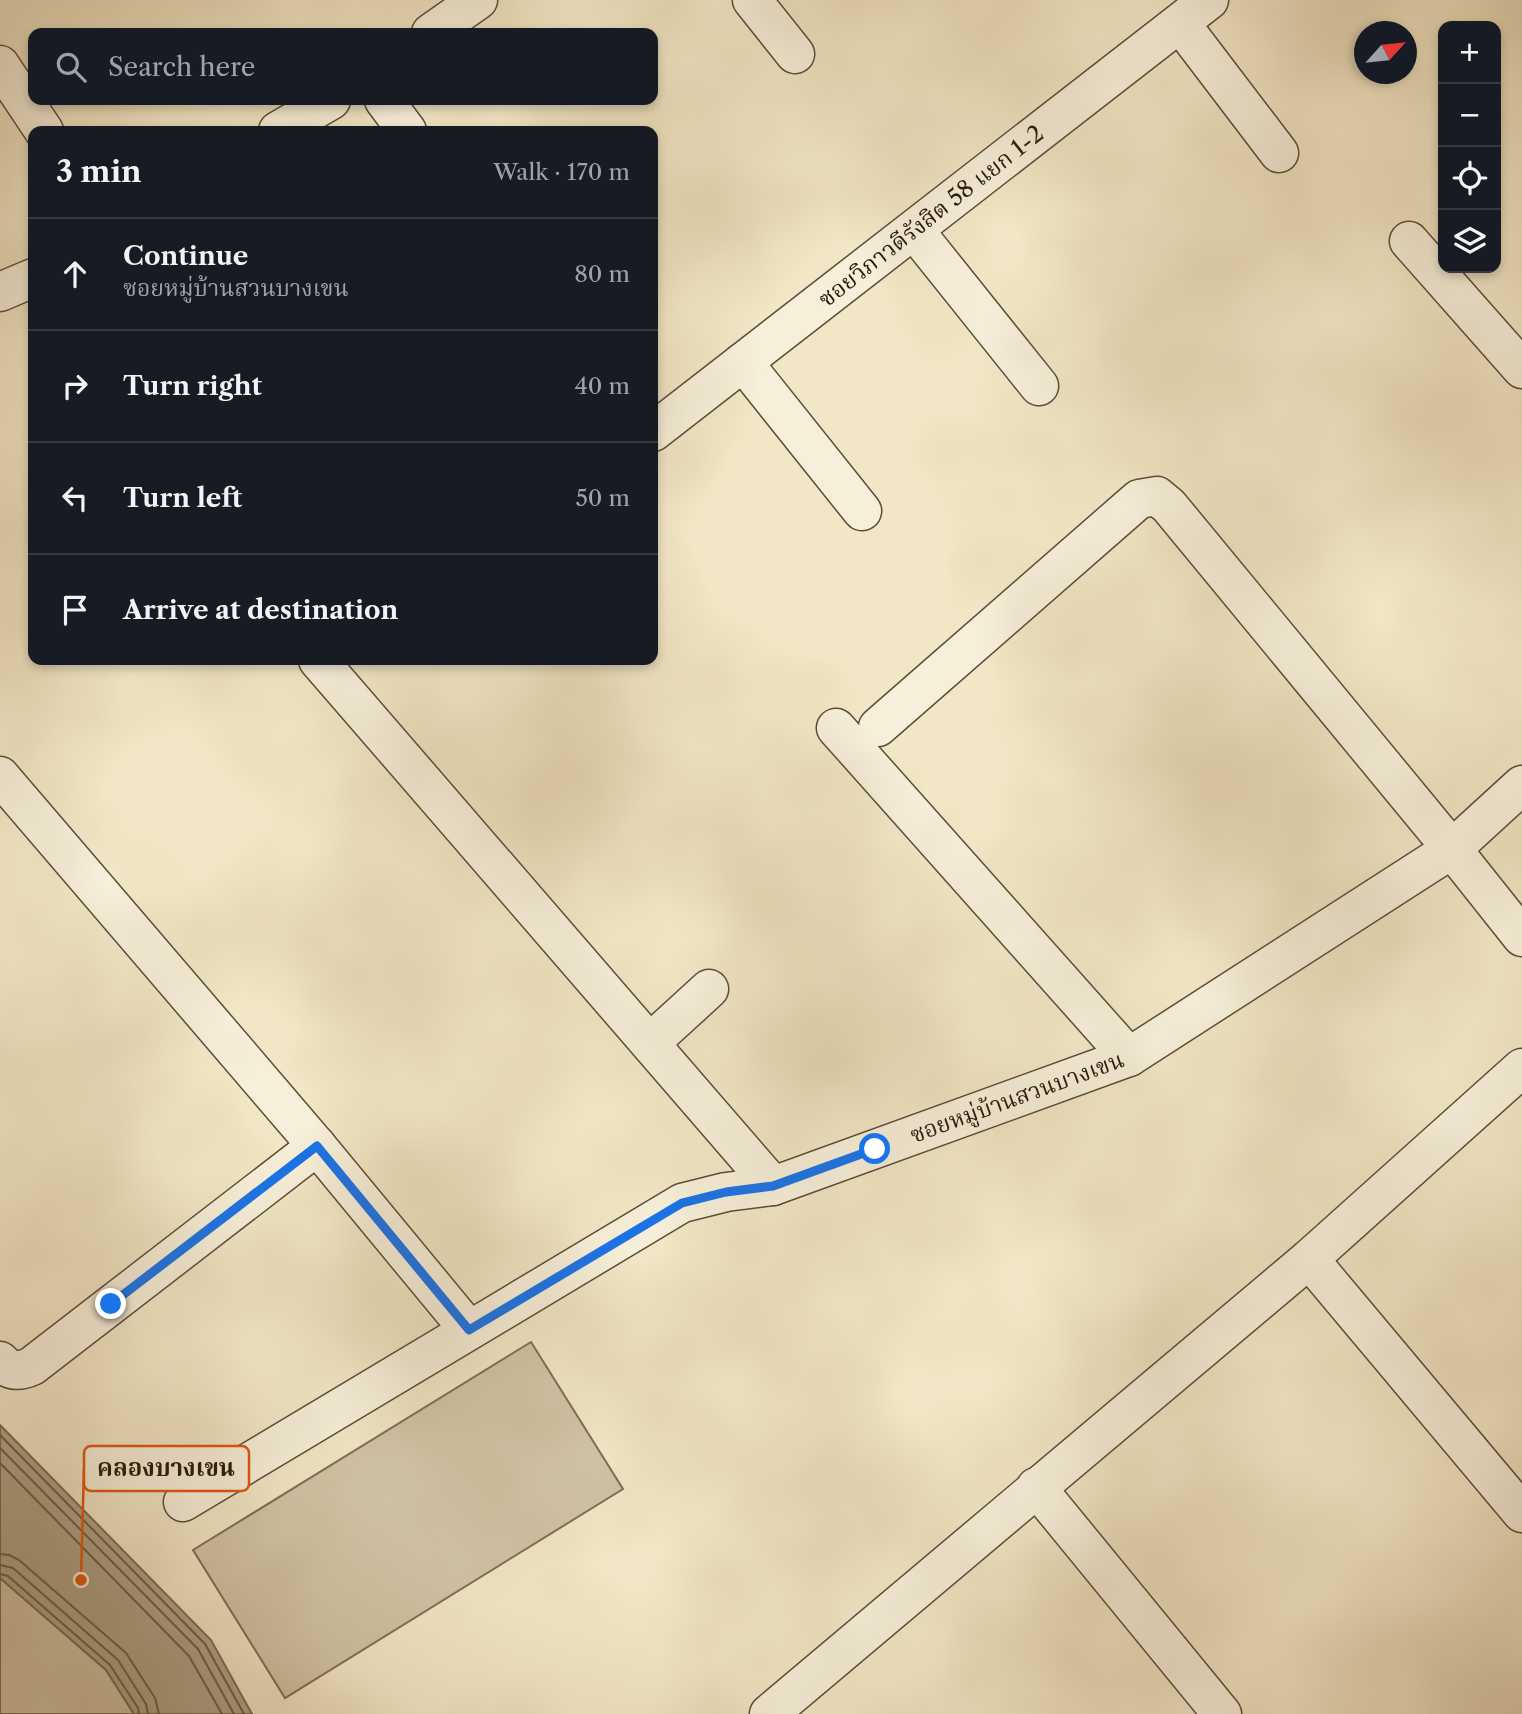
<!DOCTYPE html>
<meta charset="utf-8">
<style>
:root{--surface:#171b24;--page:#242831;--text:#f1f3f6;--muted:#9ea1a6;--line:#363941}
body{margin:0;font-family:"Libre Caslon Text","Noto Serif Thai",serif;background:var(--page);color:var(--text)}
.controls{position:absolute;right:21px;top:21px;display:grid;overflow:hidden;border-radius:14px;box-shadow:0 4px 10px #0003}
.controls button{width:63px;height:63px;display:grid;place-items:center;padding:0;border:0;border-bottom:2px solid var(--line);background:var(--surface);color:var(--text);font:35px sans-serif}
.compass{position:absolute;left:1354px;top:21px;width:63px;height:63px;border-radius:50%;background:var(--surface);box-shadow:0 4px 10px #0003;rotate:63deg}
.stop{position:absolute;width:21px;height:21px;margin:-16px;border:5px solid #1a73e8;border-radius:50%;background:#fff}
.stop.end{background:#1a73e8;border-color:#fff;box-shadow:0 2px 7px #0008}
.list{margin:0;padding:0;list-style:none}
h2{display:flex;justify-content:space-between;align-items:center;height:91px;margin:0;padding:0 28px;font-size:30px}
h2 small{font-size:23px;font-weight:400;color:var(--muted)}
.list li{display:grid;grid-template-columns:46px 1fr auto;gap:21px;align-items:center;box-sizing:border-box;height:112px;padding:0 28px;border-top:2px solid var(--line)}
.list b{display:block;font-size:26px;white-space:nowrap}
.list p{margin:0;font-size:23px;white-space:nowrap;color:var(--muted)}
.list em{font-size:23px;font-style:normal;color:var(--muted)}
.icon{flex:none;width:38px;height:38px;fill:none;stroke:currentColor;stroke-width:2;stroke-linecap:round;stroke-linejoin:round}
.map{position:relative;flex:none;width:1522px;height:1714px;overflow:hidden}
.search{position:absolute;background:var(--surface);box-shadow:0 4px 10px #0003;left:28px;top:28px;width:630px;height:77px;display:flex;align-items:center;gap:18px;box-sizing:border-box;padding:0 24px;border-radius:14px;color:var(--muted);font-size:26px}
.panel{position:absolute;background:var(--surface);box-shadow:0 4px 10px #0003;left:28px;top:126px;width:630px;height:539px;border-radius:14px}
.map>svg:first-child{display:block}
.green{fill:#d0c3a5;stroke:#7e6e58;stroke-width:2}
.water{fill:#aea086;stroke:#7a6a55;stroke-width:2}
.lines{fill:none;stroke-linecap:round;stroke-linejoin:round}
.shore{stroke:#6d5c48;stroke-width:2}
.minor-casing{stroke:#5d4c3a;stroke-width:41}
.minor{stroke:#f6efd9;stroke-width:38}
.route{stroke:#1a73e8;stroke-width:9}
.labels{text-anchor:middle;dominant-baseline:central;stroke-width:7;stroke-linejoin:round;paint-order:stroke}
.street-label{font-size:23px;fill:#2c190b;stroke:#f6efd9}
.leader{fill:none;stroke:#df560c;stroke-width:2.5}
.callout-dot{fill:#df560c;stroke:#f6efd9;stroke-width:2.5}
.callout{fill:#f6efd9;stroke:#df560c;stroke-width:2.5}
.callout-label{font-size:24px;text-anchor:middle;font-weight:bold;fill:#2c190b}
</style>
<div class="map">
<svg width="1522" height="1714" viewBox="0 0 1522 1714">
<rect width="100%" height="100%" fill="#f1e6c5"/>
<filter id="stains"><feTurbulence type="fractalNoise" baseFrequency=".00286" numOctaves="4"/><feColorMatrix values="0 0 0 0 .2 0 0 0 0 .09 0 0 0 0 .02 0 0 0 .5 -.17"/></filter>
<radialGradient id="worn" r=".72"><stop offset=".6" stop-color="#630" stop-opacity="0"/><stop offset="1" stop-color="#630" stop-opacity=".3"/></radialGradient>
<g class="green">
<path d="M531,1342L623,1489L285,1698L193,1550Z"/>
<path d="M0,1578L106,1670L134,1714H0Z"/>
</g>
<path class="water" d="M0,1425L211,1640L252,1714H134L106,1670L0,1578Z"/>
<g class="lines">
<g class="shore">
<path d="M0,1435L205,1644L244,1714"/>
<path d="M0,1448L198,1649L234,1714"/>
<path d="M0,1463L189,1656L222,1714"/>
<path d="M0,1554L9,1555L19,1560L126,1653L155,1698L159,1714"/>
<path d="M0,1565L13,1568L118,1660L146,1704L148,1714"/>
<path d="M0,1574L8,1576L110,1665L138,1708L139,1714"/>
</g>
<g class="minor-casing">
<g id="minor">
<path d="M752,0L795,54"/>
<path d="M1180,23L1279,153"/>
<path d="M431,33L478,0"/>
<path d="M0,65L44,131"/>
<path d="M384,100L407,131"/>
<path d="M278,131L331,100"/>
<path d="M914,230L1039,386"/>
<path d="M1409,241L1522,369"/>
<path d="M0,292L33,278"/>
<path d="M743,362L862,511"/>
<path d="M653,432L1209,0"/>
<path d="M318,660L773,1186"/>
<path d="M878,727L1139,499L1157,496L1169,506L1452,849L1522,937"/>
<path d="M836,728L1129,1057"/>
<path d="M0,776L317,1146L469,1330"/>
<path d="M650,1043L709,989"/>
<path d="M1309,1259L1522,1513"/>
<path d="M0,1361C10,1372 19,1372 32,1366L317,1146"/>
<path d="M1036,1487L1222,1714"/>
<path d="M183,1502L682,1203L726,1192L773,1186L1129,1057L1452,849L1522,785"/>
<path d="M769,1714L1309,1259L1522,1068"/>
</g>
</g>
<use href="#minor" class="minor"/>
</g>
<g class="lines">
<path class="route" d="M111,1304L317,1146L469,1330L682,1203L726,1192L773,1186L875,1149"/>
</g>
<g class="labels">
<g class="street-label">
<text transform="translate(931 216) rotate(-38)">ซอยวิภาวดีรังสิต 58 แยก 1-2</text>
<text transform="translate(1017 1097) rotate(-20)">ซอยหมู่บ้านสวนบางเขน</text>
</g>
</g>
<path class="leader" d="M81 1580L84 1468"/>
<circle class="callout-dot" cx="81" cy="1580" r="7"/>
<rect class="callout" x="84" y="1446" width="165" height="45" rx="7"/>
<g class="callout-label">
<text x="166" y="1476">คลองบางเขน</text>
</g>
<rect width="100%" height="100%" filter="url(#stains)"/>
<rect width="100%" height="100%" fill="url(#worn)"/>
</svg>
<div class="controls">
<button>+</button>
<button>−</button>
<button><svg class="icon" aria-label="locate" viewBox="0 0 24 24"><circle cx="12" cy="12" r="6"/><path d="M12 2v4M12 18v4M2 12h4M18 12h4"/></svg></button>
<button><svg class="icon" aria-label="layers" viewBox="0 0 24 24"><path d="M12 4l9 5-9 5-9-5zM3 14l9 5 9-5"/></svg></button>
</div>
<svg class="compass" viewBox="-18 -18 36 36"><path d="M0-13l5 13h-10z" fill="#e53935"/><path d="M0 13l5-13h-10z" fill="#9ea1a6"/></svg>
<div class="stop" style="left:875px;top:1149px"></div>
<div class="stop end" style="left:111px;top:1304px"></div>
<div class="search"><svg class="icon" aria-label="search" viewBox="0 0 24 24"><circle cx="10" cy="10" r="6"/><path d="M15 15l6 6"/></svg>Search here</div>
<section class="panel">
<h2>3 min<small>Walk · 170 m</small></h2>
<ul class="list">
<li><svg class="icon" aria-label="ahead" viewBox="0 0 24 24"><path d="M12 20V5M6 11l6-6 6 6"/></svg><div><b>Continue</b><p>ซอยหมู่บ้านสวนบางเขน</p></div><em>80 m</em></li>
<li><svg class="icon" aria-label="right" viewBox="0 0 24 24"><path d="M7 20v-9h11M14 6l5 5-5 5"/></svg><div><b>Turn right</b></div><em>40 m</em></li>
<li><svg class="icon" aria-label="left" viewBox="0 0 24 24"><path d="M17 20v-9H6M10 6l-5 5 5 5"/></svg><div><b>Turn left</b></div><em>50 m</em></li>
<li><svg class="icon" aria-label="arrive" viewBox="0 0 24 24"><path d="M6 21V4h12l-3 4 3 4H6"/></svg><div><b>Arrive at destination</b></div></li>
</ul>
</section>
</div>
